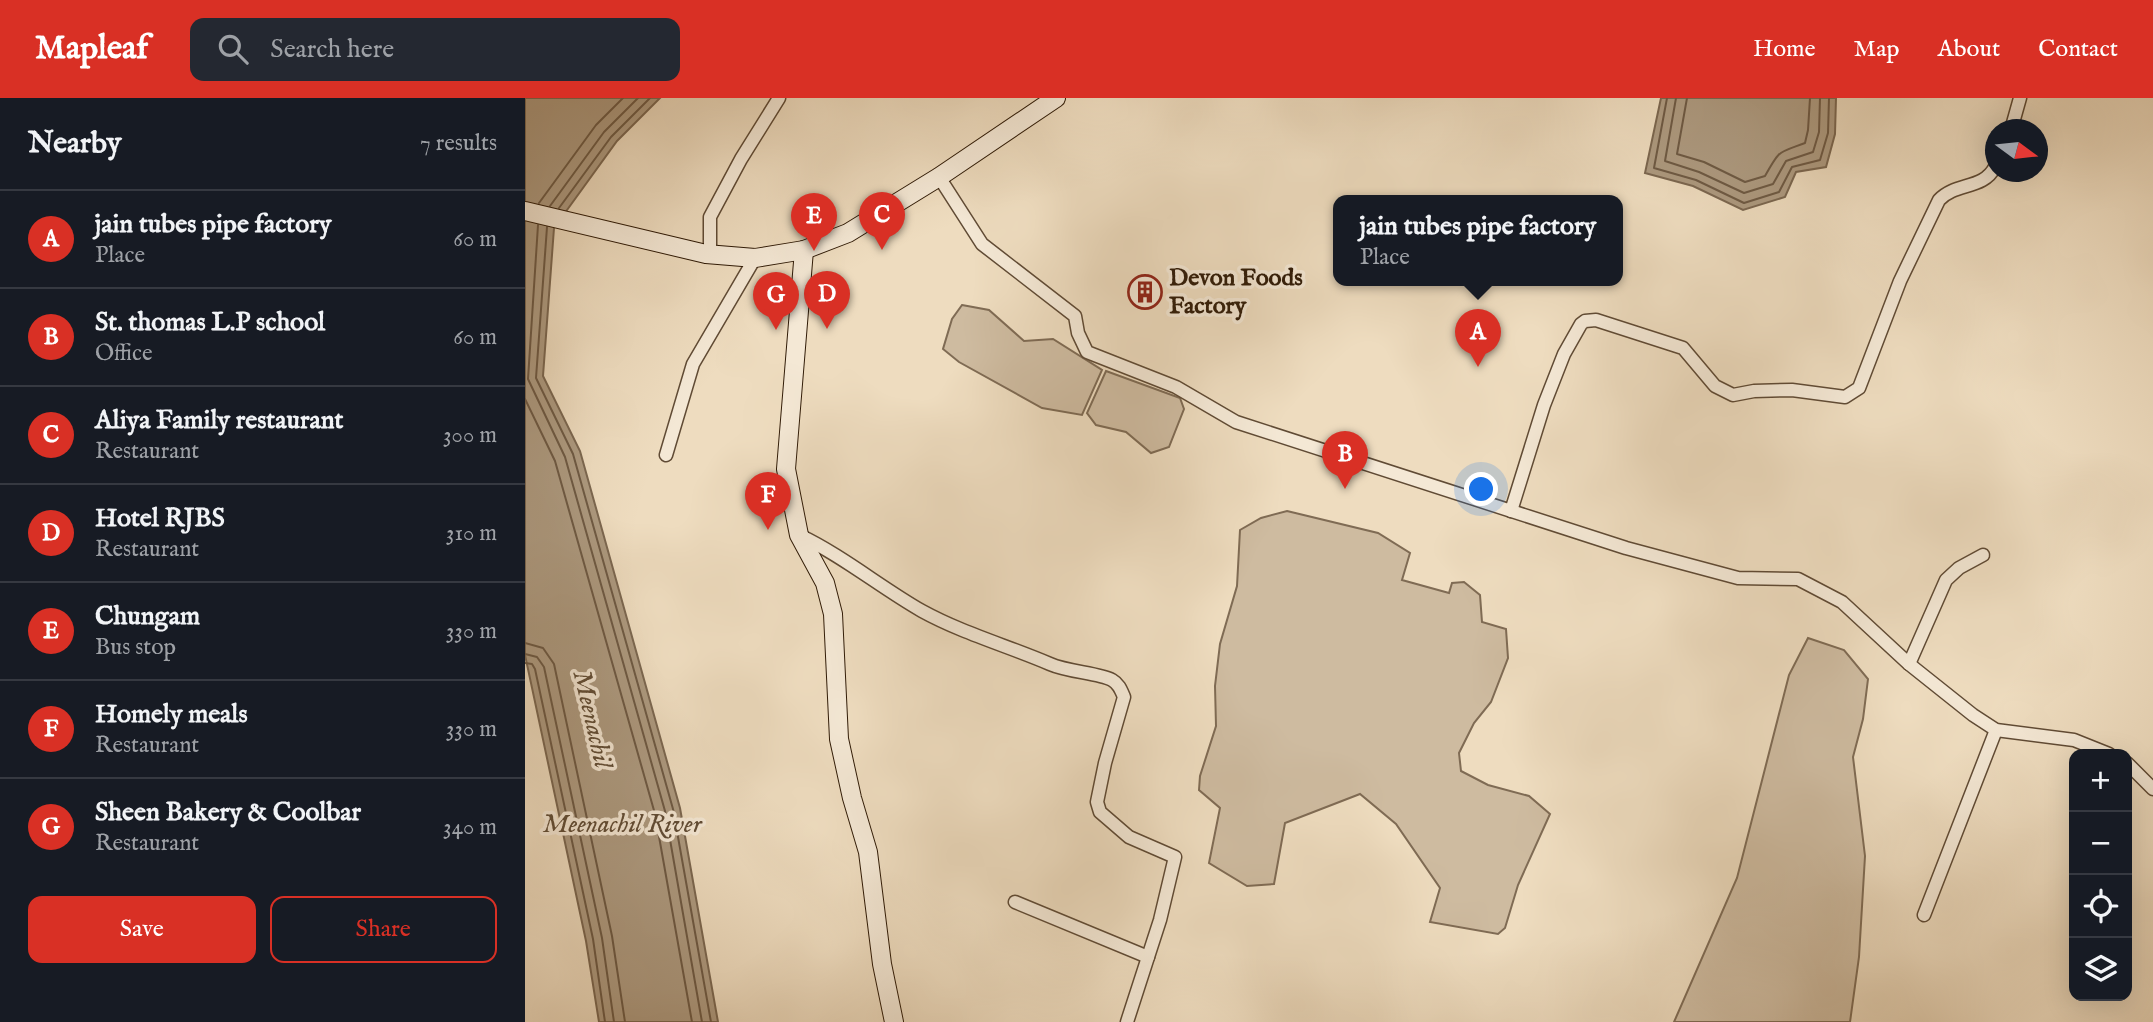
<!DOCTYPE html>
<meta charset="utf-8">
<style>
:root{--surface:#171b24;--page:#242831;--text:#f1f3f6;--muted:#9ea1a6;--line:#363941;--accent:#d93025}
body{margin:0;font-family:"IM FELL English",serif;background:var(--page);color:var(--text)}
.controls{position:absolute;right:21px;bottom:21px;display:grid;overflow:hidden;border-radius:14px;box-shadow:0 7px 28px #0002}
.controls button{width:63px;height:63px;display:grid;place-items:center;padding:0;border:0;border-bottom:2px solid var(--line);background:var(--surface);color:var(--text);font:35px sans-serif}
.compass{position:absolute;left:1460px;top:21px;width:63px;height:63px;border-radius:50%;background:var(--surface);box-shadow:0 7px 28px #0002;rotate:105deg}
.you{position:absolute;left:957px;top:392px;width:24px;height:24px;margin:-18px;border:5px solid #fff;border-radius:50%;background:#1a73e8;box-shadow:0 0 0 10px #1a73e833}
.badge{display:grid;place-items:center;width:46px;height:46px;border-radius:50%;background:var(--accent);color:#fff;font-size:23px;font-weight:700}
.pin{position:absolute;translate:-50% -58px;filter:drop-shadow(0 2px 4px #0008)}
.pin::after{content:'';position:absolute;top:37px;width:24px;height:21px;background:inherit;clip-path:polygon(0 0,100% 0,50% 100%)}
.popup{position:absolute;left:808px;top:97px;width:290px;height:91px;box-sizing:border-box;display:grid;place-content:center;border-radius:14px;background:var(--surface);filter:drop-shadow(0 2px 5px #0005);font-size:23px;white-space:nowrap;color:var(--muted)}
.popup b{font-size:26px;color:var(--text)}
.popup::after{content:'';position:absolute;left:50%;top:100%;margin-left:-14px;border:14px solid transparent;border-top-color:var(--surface)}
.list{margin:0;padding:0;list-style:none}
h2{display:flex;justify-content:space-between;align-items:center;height:91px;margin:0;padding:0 28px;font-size:30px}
h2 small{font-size:23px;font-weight:400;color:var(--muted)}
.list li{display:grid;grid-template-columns:46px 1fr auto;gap:21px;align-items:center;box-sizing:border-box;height:98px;padding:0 28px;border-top:2px solid var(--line)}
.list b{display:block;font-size:26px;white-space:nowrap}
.list p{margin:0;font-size:23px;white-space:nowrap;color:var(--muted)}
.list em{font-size:23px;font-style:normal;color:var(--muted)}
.actions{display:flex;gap:14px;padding:21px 28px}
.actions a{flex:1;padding:16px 0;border:2px solid var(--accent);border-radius:14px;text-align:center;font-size:24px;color:var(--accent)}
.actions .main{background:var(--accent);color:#fff}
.icon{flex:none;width:38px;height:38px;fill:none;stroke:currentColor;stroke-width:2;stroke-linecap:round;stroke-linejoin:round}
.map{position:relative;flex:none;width:1628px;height:924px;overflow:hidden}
header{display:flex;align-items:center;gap:42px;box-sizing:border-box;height:98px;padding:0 35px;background:var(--accent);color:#fff}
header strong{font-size:33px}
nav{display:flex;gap:38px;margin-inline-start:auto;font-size:24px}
.search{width:490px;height:63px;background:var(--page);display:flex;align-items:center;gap:18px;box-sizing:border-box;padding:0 24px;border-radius:14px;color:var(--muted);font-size:26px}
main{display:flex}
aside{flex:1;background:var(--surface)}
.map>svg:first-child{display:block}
.green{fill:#cebba0;stroke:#7f6b54;stroke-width:2}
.water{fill:#ad9a80;stroke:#7b6750;stroke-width:2}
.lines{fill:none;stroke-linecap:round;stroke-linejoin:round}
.shore{stroke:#6e5a44;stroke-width:2}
.street-casing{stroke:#604b35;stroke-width:15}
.secondary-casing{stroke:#301b07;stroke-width:20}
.street{stroke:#f4e8d5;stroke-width:12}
.secondary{stroke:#f4e8d5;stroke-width:18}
.labels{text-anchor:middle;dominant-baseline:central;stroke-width:7;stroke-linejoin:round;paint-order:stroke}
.poi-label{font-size:24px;font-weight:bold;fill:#301b07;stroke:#f4e8d5;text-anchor:start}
.water-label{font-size:26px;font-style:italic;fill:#624e37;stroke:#f4e8d5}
</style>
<header>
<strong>Mapleaf</strong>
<div class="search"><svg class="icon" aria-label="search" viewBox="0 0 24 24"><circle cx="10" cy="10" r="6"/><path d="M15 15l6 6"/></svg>Search here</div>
<nav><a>Home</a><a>Map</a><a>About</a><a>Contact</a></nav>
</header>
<main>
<aside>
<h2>Nearby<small>7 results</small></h2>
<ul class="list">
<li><span class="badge">A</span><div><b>jain tubes pipe factory</b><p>Place</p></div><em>60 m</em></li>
<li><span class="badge">B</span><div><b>St. thomas L.P school</b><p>Office</p></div><em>60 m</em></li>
<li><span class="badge">C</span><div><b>Aliya Family restaurant</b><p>Restaurant</p></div><em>300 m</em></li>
<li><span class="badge">D</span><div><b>Hotel RJBS</b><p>Restaurant</p></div><em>310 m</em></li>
<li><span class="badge">E</span><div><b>Chungam</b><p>Bus stop</p></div><em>330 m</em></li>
<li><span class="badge">F</span><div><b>Homely meals</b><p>Restaurant</p></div><em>330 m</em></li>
<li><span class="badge">G</span><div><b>Sheen Bakery &amp; Coolbar</b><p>Restaurant</p></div><em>340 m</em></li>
</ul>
<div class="actions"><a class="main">Save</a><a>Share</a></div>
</aside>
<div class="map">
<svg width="1628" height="924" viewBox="0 0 1628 924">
<rect width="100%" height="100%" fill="#eedcbf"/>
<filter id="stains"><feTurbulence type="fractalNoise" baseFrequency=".00286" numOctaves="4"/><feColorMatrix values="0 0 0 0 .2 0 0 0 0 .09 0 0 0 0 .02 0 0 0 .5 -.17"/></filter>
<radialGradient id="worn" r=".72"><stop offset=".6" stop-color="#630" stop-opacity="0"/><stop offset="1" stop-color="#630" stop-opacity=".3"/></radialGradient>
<g class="green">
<path d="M437,207L464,212L499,243L528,241L577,272L557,317L517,310L434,264L418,251L427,221Z"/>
<path d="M581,273L655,300L659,311L644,349L626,355L601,334L571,327L562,315Z"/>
<path d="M762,413L853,435L885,455L877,482L924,495L927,485L939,484L955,497L957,524L981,531L983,560L966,604L949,625L934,655L936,673L963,687L1004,698L1025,716L993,787L980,830L973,836L905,824L915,790L871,726L835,696L760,725L749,786L722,788L684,765L695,710L674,692L675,678L691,628L690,588L695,546L712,488L715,432L736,420Z"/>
<path d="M1283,540L1319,552L1343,581L1338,621L1328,659L1340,758L1334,859L1325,924H1149L1212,780L1264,577Z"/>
</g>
<g class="water">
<path d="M0,0H135L92,43L29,130L18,278L55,353L155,710L193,924H74L61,843L0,557Z"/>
<path d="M1136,0H1311L1310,36L1301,69L1271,74L1260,99L1218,112L1168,88L1120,75Z"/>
</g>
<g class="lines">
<g class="shore">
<path d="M1142,0L1129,70L1171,82L1219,105L1254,94L1267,69L1295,62L1303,35L1304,0"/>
<path d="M1151,0L1140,63L1174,74L1219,95L1248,86L1261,63L1288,54L1294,34L1295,0"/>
<path d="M1162,0L1152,56L1179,64L1220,84L1240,78C1255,51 1253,55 1280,45L1283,32L1285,0"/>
<path d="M14,105L71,27L98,0"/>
<path d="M25,108L79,34L113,0"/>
<path d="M34,110L86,39L125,0"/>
<path d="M13,127L3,281L40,359L140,713L177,924"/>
<path d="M22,129L11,280L48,356L148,711L186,924"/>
<path d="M0,301L30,363L130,716L167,924"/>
<path d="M0,545L18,550L29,566L87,838L100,924"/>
<path d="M0,556L12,559L19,569L77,840L89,924"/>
<path d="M0,565L7,566L10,571L68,841L80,924"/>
</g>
<g class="street-casing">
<g id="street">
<path d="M1486,32L1495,0"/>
<path d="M414,79L457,146L550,218L553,235L562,254L651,289L711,324L1101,450L1213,480L1273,481L1317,504L1384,566L1448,617L1471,632L1549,642L1584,656"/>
<path d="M185,157V119L216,61L254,0"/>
<path d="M141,357L168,266L230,160"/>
<path d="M986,413L1019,307L1039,256L1056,226L1060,223L1071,222L1158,250L1190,288L1208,297L1229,293L1267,292L1320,299L1334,290L1375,183L1414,102C1431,84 1458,92 1470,69"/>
<path d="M274,437C318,458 355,489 397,513C437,535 483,548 525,566C543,574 574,575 587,582C594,586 596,592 599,599L580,665L572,704L575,714L604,739L650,759L635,822L602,924"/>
<path d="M1384,566L1421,482L1434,470L1458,457"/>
<path d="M1602,665L1628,691"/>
<path d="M490,804L623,859"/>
<path d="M1399,817L1471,632"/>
</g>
</g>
<g class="secondary-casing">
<g id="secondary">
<path d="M0,113L181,156L230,160L279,152L323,135L414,79L531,0"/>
<path d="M279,152L261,371L274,437L300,485L308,516L314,641L327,700L343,754L357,866L369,924"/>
</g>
</g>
<use href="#street" class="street"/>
<use href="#secondary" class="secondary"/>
</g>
<defs>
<g id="building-ring" transform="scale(1.75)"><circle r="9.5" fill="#f4e8d5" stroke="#8f2418" stroke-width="1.5"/><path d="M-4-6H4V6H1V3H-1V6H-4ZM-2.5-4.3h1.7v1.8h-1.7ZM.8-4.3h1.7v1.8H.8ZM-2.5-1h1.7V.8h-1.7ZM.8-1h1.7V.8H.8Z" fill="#8f2418"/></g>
</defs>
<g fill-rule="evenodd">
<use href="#building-ring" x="620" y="194"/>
</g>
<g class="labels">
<g class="poi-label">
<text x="644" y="180">Devon Foods<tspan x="644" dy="28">Factory</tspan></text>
</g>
<g class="water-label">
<text transform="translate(67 621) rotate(77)">Meenachil</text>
<text x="97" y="726">Meenachil River</text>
</g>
</g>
<rect width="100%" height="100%" filter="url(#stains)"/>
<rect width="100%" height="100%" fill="url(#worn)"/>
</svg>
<div class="controls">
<button>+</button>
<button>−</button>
<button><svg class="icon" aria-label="locate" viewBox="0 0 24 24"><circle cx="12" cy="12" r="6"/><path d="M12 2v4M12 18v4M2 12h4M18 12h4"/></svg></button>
<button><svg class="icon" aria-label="layers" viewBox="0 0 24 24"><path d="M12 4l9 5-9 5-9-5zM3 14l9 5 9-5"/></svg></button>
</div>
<svg class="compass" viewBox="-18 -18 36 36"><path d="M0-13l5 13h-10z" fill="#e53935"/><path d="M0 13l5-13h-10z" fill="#9ea1a6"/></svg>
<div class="you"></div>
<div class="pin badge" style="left:953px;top:269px">A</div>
<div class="popup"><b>jain tubes pipe factory</b>Place</div>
<div class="pin badge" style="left:820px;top:391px">B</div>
<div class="pin badge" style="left:357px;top:152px">C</div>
<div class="pin badge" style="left:302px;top:231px">D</div>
<div class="pin badge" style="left:289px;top:153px">E</div>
<div class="pin badge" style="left:243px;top:432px">F</div>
<div class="pin badge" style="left:251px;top:232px">G</div>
</div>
</main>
